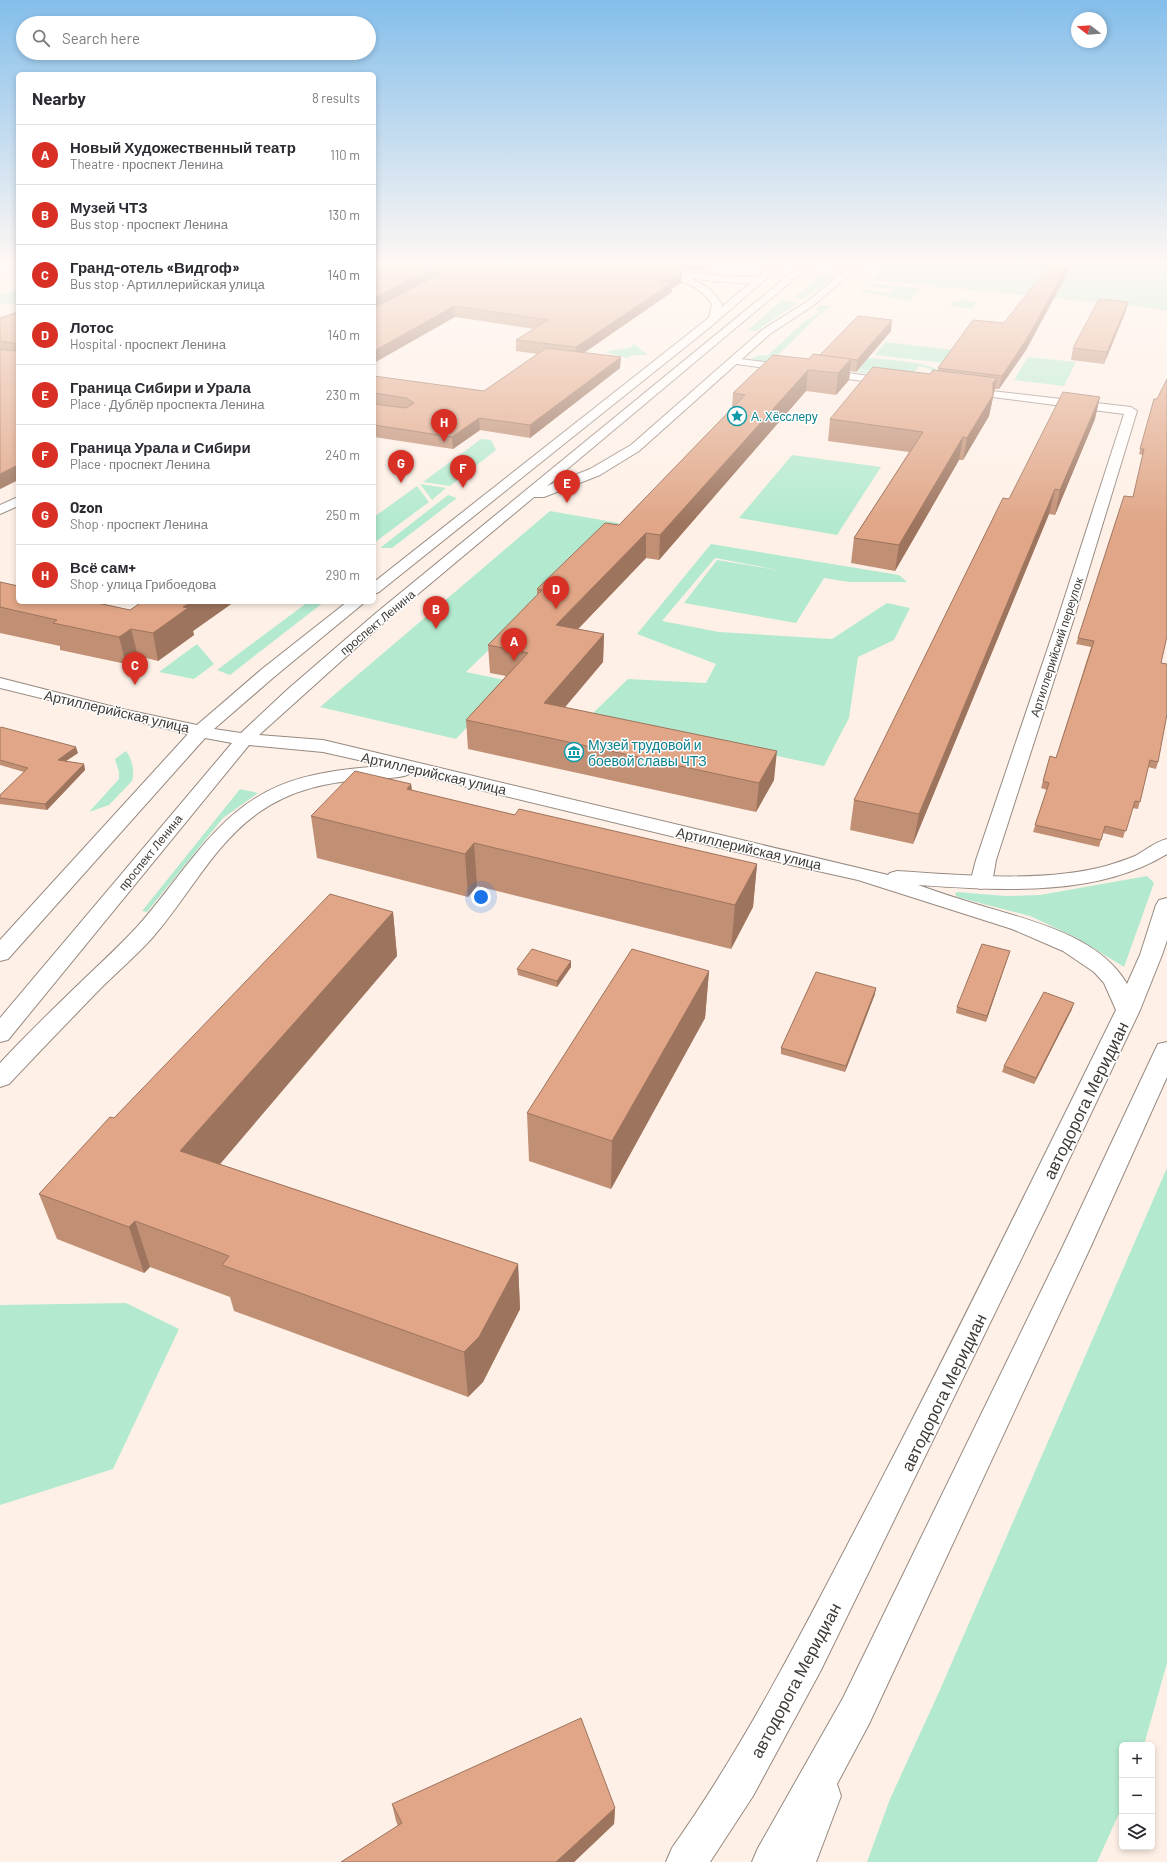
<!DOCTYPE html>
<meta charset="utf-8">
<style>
:root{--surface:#fff;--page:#f2f2f3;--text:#2b2b33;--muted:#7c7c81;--line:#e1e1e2;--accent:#d93025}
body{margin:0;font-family:Barlow,sans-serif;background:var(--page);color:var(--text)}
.controls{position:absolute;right:12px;bottom:12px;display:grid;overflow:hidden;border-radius:6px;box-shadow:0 2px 6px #0003}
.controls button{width:36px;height:36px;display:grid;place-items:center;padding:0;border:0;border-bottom:1px solid var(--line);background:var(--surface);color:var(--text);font:20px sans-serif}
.compass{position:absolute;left:1071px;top:12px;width:36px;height:36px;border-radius:50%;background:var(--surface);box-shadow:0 2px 6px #0003;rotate:287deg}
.you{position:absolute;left:481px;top:897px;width:14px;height:14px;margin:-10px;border:3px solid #fff;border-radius:50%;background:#1a73e8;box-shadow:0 0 0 6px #1a73e833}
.badge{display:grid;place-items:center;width:26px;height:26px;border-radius:50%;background:var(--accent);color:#fff;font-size:13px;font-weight:700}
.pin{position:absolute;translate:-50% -33px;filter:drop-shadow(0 1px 2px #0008)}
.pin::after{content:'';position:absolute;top:21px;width:14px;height:12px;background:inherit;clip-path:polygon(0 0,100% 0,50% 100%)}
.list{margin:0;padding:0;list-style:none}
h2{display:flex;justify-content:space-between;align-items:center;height:52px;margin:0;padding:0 16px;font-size:17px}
h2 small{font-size:13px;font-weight:400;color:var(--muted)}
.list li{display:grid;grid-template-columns:26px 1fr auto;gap:12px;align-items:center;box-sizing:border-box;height:60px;padding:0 16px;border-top:1px solid var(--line)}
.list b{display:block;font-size:15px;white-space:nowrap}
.list p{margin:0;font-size:13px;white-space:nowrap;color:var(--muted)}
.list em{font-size:13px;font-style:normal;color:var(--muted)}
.icon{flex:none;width:22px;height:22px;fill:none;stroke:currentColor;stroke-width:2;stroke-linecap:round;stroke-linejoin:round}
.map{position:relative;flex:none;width:1167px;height:1862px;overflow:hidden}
.search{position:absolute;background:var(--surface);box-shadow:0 2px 6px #0003;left:16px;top:16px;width:360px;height:44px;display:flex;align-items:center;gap:10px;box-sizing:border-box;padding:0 14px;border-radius:22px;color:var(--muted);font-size:15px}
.panel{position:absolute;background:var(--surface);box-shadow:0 2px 6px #0003;left:16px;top:72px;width:360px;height:532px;border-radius:6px}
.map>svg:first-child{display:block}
.green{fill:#b3eacf;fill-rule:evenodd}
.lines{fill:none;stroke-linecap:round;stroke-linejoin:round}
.minor-casing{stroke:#968980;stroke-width:2}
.tertiary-casing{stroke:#968980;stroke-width:2}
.secondary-casing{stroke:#968980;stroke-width:2}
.primary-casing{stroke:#968980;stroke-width:2}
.minor{fill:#fff;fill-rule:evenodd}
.tertiary{fill:#fff;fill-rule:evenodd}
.secondary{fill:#fff;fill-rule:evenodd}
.primary{fill:#fff;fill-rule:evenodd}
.wall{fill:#c18f74}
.shaded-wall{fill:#9d745e}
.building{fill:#e0a687;stroke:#9d745e}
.labels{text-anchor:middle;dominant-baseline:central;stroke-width:3;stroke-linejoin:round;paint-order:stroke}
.far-culture-label{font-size:12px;fill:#0d838f;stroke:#fff;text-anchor:start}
.far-street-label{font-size:12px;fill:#3f3a36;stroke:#fff}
.street-label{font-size:14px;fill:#3f3a36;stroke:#fff}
.culture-label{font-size:14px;fill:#0d838f;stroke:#fff;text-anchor:start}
.near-street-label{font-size:17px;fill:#3f3a36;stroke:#fff}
</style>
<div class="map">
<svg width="1167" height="1862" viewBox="0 0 1167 1862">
<rect width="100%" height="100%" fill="#fef0e6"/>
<g class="green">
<path d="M888,264H1167V311L1152,308L872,280Z"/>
<path d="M837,269L841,270L804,299L794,298L821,274L830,275Z"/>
<path d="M869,283L920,288L909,301L859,291L862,289L891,293L894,289L865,286Z"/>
<path d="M18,289V305L0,303V295Z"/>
<path d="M782,300L798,303L756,331L748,330Z"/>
<path d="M960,300L977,302L972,309L949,306L953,302H958Z"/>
<path d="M821,305L832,306L819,315L769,364L756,362L752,359L756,356L768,355L805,321L821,312L816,309Z"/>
<path d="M886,342L953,350L944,363L875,355Z"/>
<path d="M633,343L648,355H633L627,358L604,352L632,347Z"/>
<path d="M859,357C875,359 933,361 942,373C933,384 845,374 834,364C837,356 851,357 859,357ZM849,359L863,360L856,369L912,376L919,366L930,369L935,373C925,383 866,371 850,369L840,364L843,361Z"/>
<path d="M1028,357L1076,362L1064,386L1014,380Z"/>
<path d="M481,439L491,440L496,450L450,486L423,482Z"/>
<path d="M792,455L881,467L837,535L739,518Z"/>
<path d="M420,484L446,488L432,500Z"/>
<path d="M417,486L429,502L374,543V517Z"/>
<path d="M448,495L457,498L392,548H380Z"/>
<path d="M550,511L619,523L466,672L510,681L456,739L320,707Z"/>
<path d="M711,544L899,575L907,582H849L824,578L796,623L684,603L717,560L783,571L715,558L662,621L719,632L832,639L887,603L910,608L894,640L858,657L849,718L824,766L590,716L628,679L706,683L716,664L637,634Z"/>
<path d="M308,602H324L230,675L217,670Z"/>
<path d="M197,644L214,664L194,679L159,672Z"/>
<path d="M126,751C132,759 135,771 132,781L109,805L89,812L119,779V772L115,759Z"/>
<path d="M240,789L258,793L223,818L147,912L142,911Z"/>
<path d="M1147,876L1154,883L1124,967L1077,938L1030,916L957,897L955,894L957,892L1006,896L1040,895Z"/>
<path d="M1167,1168V1663L1144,1745H1122V1807L1097,1862H867L890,1799L939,1692Z"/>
<path d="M126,1303L179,1329L113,1469L0,1505V1305Z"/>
</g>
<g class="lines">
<g class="minor-casing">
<g id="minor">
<path d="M733,358L893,379L899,382L893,385L729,363L728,361Z"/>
<path d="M965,388L1131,407L1137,411L1074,618L996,860L992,883L988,887L981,889L974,887L970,883L976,860L1058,618L1124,414L961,393L959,391L961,389Z"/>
</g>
</g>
<g class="tertiary-casing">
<path id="tertiary" d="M18,497V506L0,514V505Z"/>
</g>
<g class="secondary-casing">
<path id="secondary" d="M654,269L734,277H760L765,280C757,287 703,280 690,278L710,289L722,304L719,318L714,321L709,318L712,304C704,292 693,285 680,281V277L651,274L649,272Z"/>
</g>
<g class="primary-casing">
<g id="primary">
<path d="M773,264H783L709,328L379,592L374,594V582L701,324Z"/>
<path d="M802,264H812L547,486L590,469L631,445L762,330L808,301L852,264H862L814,305L770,334L639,451L600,475L544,497H534L388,619L259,735L323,740L888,875L890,873L897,871C962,875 1043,883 1106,866C1115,863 1126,860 1135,856C1146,850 1155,842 1167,839V854C1095,898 999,890 918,885C938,892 959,899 979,905C1029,920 1100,936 1127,984L1140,955L1156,905L1159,900L1167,898V940L1162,955L1140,1010L1047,1206L821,1670L753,1796L710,1862H666L672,1848C747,1742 804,1628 864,1513C951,1347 1033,1178 1116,1010L1104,983L1094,972L1063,951L1012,929L858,880L791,865L410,773C405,779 378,778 369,779C328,782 292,789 258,813C214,844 188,897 153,937C137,955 118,971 101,988C70,1020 39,1052 9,1084L0,1087V1063C28,1033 57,1005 86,977C103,961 120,945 136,928C157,905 175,879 195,855C252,784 297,772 385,766L323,752L249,745L8,1040L0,1042V1018L232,743L205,738L8,959L0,961V940L188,734L0,688V678L122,709L197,725L262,669L347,602H365L274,677L214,729L241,733L288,689L376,613Z"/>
<path d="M1167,1042V1077L1091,1246L869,1724L837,1784L841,1796L816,1862H752L758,1848L843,1698L1063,1246L1155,1050L1158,1044Z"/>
</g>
</g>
<use href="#minor" class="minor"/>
<use href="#tertiary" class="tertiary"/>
<use href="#secondary" class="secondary"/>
<use href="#primary" class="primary"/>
</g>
<g class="wall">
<path d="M374,264H708L699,271L679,269V272L682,273V283L672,288V292L584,353L620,368L530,438L480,430L453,449L374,437V376L484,391L538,354L516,351V340L534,329L455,317Z"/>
<path d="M1067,274L1026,350L999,389H995L989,416L963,460H959L895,571L851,563L854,538L909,452L828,441L830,419L938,370V368L1004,323Z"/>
<path d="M1128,302L1125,313L1104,364L1071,360L1073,348Z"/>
<path d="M18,312V480L0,489V318Z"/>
<path d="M891,331L856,372L850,371L849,380L836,395L806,391L659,560L646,558L578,629L604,634L603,662L565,707L774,780L756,812L468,749L466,720L506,676L490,673L488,645L537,596V589L619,525L732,408L733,393L809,359Z"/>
<path d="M1154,399L1161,663L1158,762L1156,769L1148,767L1138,809L1132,808L1123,838L1103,833L1099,847L1033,832L1047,790L1041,788L1050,756L1056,758L1091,647L1076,644L1078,638L1133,497L1143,455L1139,454Z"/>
<path d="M1095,419L1055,515L1049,514L913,844L850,830L854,800Z"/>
<path d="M0,582L130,610L142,602H234L193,631L194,635L158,661L138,656L126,664L60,650V646L0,633Z"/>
<path d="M0,728L78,753L66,761L84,764L85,770L47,810L0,804V795L24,772L0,765Z"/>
<path d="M411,784L412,791L515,815L757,864L753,907L731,949L477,886L468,897L317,858L311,816Z"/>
<path d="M393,912L397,956L220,1164L518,1264L520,1309L483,1382L468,1397L234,1311L230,1297L150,1267L144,1273L57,1239L39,1194L114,1118Z"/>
<path d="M1008,957L986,1022L956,1013L957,1007Z"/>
<path d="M571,961V967L557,987L518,975L517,969Z"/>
<path d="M709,971L705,1018L611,1189L529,1161L527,1113Z"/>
<path d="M875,994L845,1072L781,1054V1048Z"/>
<path d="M1072,1009L1034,1084L1002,1072L1004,1066Z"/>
<path d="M392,1804L615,1808L614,1824L574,1862H341L398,1826L396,1821Z"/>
</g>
<g class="shaded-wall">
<path d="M440,264H459L374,309V298Z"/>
<path d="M699,264H708L699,271Z"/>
<path d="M1068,264H1069L1067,274L1026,350L999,389L1002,376Z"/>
<path d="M682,273V283L672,288V292L576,358V347L660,283Z"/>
<path d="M1128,302L1125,313L1104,364L1107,352Z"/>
<path d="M454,306L455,317L374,363V351Z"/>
<path d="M892,320L891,331L856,372L857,360Z"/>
<path d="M621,357L620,368L530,438V425Z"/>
<path d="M851,359L849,380L836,395L838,373Z"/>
<path d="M808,370L806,391L659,560L660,535Z"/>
<path d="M997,378L989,416L963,460L967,438L993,383Z"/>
<path d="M1100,397L1095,419L1055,515L1060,490Z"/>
<path d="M479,418L480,430L453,449L452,437Z"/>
<path d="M963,437L959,460L895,571L899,545Z"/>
<path d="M18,465V480L0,489V474Z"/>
<path d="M1055,489L1049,514L913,844L919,814Z"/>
<path d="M646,533V558L556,652V625Z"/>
<path d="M191,602H234L193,631L194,635L158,661L153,633L183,607Z"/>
<path d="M131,629L138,656L126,664L119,637Z"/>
<path d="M604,634L603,662L545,731L544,703Z"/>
<path d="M76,747L78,753L60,765L58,760Z"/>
<path d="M777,751L774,780L756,812L759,783Z"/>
<path d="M84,764L85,770L47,810L45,804Z"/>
<path d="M411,784L415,826L407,789Z"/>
<path d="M474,843L477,886L468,897L465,854Z"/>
<path d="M757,864L753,907L731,949L735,905Z"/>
<path d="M393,912L397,956L192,1197L180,1151Z"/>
<path d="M1010,951L1008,957L986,1022L987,1016Z"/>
<path d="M571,961V967L557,987V981Z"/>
<path d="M709,971L705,1018L611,1189L612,1141Z"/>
<path d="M876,988L875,994L845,1072L846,1066Z"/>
<path d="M1074,1003L1072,1009L1034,1084L1036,1078Z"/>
<path d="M135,1221L150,1267L144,1273L129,1227Z"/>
<path d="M518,1264L520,1309L483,1382L468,1397L464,1352Z"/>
<path d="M615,1808L614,1824L574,1862H556Z"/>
</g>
<g class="building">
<path d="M374,264H440L374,298Z"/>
<path d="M459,264H639L679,269V272L682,273L660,283L673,282L576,347L516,340L548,320L454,306L374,351V308Z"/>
<path d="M1050,264H1068L1028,337L1002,376L938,368L973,320L1004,323Z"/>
<path d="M1099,299L1128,302L1107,352L1073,348Z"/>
<path d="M18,312V465L0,474V349L15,351L17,344L0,341V318Z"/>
<path d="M858,316L892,320L857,360L820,355Z"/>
<path d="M546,348L621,357L530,425L479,418L452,437L374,425V404L406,408L414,403L406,398L374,393V376L484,391Z"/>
<path d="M813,354L851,359L838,373L808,370L660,535L646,533L556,625L604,634L544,703L777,751L759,783L466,720L528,653L488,645L542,590L537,589L605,523L619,525L745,395L733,393L773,355L809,359Z"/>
<path d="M873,367L930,374L933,370L997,378L993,383V395L967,438L963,437L899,545L854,538L923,432L830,419Z"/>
<path d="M1167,379V636L1161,663L1167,664V714L1158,762L1150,760L1140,802L1135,801L1126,831L1105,826L1101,840L1035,825L1049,783L1043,781L1050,756L1056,758L1094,641L1078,638L1124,496L1133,497L1144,449H1140L1154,399H1157Z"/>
<path d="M1063,392L1100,397L1060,490L1055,489L919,814L854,800L1003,498L1009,499Z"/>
<path d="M0,582L18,586V602H93L130,610L142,602H191L183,607L188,608L153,633L131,629L119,637L53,623L57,620L0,607Z"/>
<path d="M1,727L76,747L58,760L84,764L45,804L0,798V795L28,768L0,760V728Z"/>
<path d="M355,771L411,784L407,789L515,815L519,809L757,864L735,905L474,843L465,854L311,816Z"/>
<path d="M330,894L393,912L180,1151L518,1264L479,1337L464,1352L222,1265L229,1256L135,1221L129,1227L39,1194L110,1117L114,1118Z"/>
<path d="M982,944L1010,951L987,1016L957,1007Z"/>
<path d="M532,949L571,961L557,981L517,969Z"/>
<path d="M632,949L709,971L612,1141L527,1113Z"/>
<path d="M816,972L876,988L846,1066L781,1048Z"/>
<path d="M1044,992L1074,1003L1036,1078L1004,1066Z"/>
<path d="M581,1718L615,1808L556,1862H341L402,1823L392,1804Z"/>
</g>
<linearGradient id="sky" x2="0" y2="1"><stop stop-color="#84beeb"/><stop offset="0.5" stop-color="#fff8f4"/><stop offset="1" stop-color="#fff8f4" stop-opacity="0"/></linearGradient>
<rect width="1167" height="525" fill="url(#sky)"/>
<defs>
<g id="sight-ring" transform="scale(1)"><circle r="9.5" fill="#fff" stroke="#0f9aa8" stroke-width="1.5"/><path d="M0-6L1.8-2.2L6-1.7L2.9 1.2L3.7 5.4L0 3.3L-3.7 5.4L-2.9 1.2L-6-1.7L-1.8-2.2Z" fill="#0f9aa8"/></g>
<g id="museum-ring" transform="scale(1)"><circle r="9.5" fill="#fff" stroke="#0f9aa8" stroke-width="1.5"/><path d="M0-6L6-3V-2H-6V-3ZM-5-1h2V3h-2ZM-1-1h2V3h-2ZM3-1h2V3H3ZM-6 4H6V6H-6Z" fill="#0f9aa8"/></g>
</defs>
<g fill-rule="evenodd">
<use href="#sight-ring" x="737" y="416"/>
<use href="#museum-ring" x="574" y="752"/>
</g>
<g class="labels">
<g class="far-culture-label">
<text x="751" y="416">А. Хёсслеру</text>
</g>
<g class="far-street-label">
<text transform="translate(377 622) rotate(-40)">проспект Ленина</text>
<text transform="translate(1056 647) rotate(-72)">Артиллерийский переулок</text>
<text transform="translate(150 852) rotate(-51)">проспект Ленина</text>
</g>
<g class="street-label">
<text transform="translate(117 711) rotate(13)">Артиллерийская улица</text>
<text transform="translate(434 773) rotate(13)">Артиллерийская улица</text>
<text transform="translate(749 848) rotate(13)">Артиллерийская улица</text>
</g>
<g class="culture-label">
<text x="588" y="744">Музей трудовой и<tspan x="588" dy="16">боевой славы ЧТЗ</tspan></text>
</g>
<g class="near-street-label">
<text transform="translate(1085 1100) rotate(-64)">автодорога Меридиан</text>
<text transform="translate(943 1392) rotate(-64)">автодорога Меридиан</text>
<text transform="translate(795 1680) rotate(-62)">автодорога Меридиан</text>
</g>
</g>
</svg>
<div class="controls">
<button>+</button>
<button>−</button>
<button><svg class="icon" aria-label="layers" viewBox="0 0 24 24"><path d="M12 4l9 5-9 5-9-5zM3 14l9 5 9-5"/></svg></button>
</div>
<svg class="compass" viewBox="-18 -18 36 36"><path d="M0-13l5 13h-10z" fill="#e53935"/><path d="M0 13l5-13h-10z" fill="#7c7c81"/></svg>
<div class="you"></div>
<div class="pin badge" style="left:514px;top:661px">A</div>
<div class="pin badge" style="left:436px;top:629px">B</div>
<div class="pin badge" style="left:135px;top:685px">C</div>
<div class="pin badge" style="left:556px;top:609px">D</div>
<div class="pin badge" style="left:567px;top:503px">E</div>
<div class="pin badge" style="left:463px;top:488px">F</div>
<div class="pin badge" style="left:401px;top:483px">G</div>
<div class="pin badge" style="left:444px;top:442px">H</div>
<div class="search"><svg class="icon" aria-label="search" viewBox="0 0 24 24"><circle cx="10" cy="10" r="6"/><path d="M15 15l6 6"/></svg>Search here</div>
<section class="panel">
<h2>Nearby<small>8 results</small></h2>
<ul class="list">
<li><span class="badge">A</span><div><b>Новый Художественный театр</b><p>Theatre · проспект Ленина</p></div><em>110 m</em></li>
<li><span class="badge">B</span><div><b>Музей ЧТЗ</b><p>Bus stop · проспект Ленина</p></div><em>130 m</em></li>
<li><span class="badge">C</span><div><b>Гранд-отель «Видгоф»</b><p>Bus stop · Артиллерийская улица</p></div><em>140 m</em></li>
<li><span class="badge">D</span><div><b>Лотос</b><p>Hospital · проспект Ленина</p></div><em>140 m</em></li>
<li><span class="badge">E</span><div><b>Граница Сибири и Урала</b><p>Place · Дублёр проспекта Ленина</p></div><em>230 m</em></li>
<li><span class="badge">F</span><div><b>Граница Урала и Сибири</b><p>Place · проспект Ленина</p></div><em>240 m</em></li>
<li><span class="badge">G</span><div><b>Ozon</b><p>Shop · проспект Ленина</p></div><em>250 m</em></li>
<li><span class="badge">H</span><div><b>Всё сам+</b><p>Shop · улица Грибоедова</p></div><em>290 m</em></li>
</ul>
</section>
</div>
